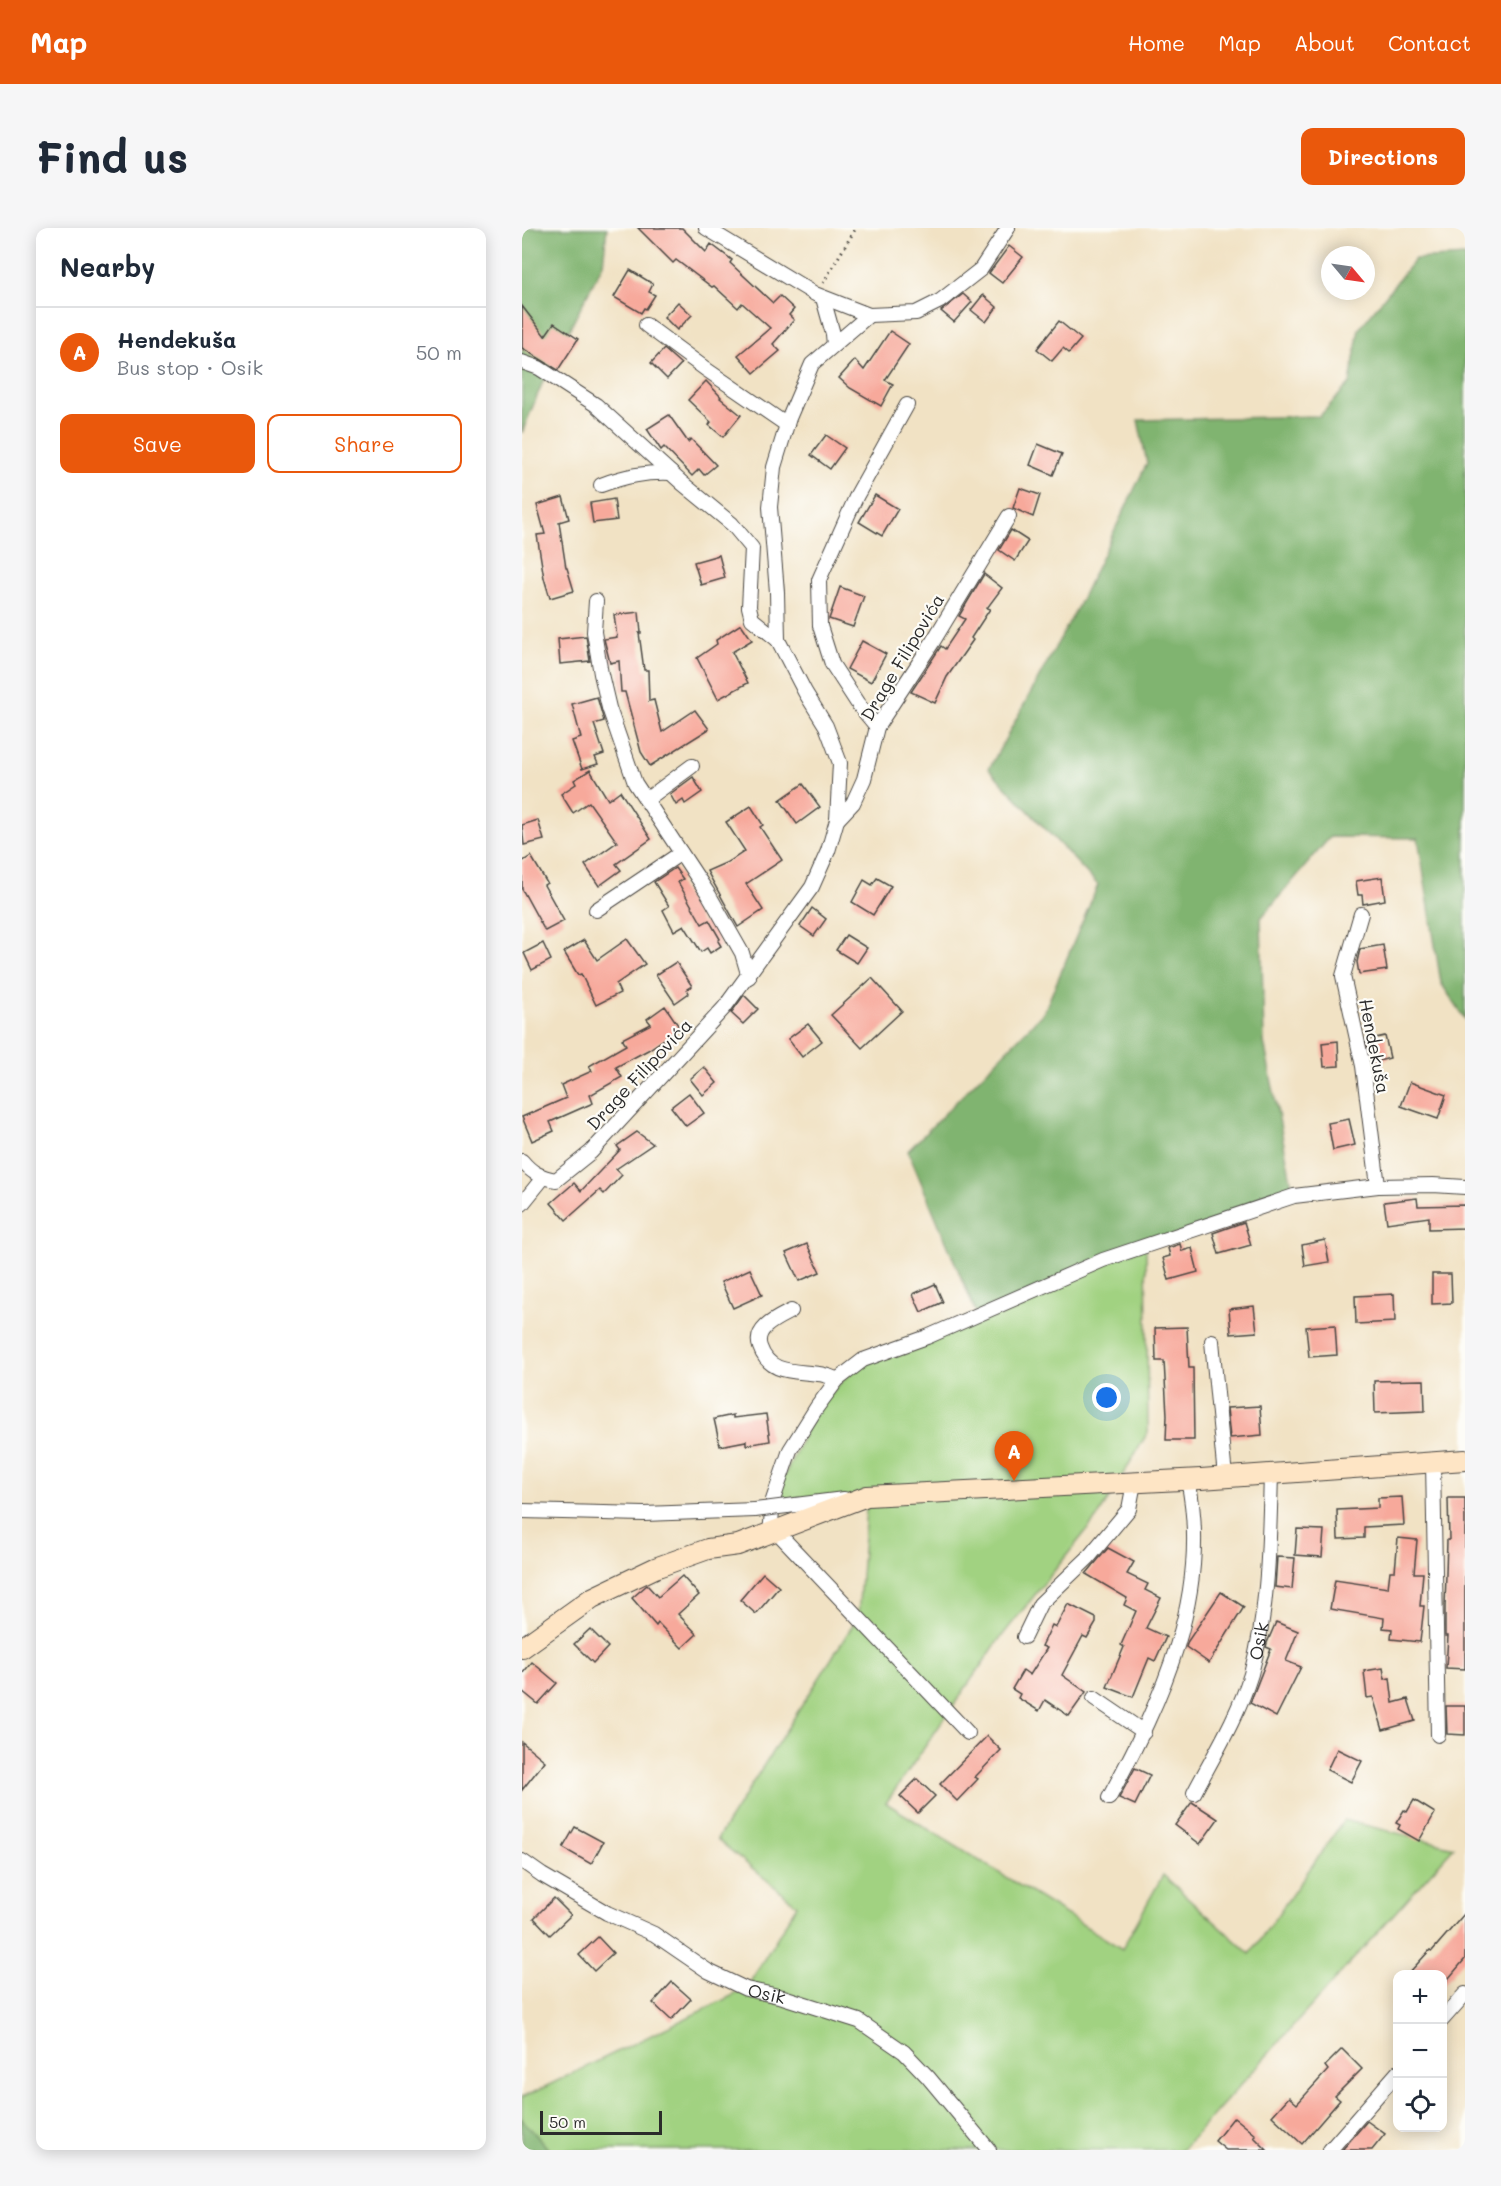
<!DOCTYPE html>
<meta charset="utf-8">
<style>
:root{--surface:#fff;--page:#f6f6f7;--text:#1f2937;--muted:#747a83;--line:#e0e1e3;--accent:#ea580c}
body{margin:0;font-family:Mali,sans-serif;background:var(--page);color:var(--text)}
.controls{position:absolute;right:18px;bottom:18px;display:grid;overflow:hidden;border-radius:12px;box-shadow:0 3px 15px #0003}
.controls button{width:54px;height:54px;display:grid;place-items:center;padding:0;border:0;border-bottom:2px solid var(--line);background:var(--surface);color:var(--text);font:30px sans-serif}
.compass{position:absolute;left:799px;top:18px;width:54px;height:54px;border-radius:50%;background:var(--surface);box-shadow:0 3px 15px #0003;rotate:119deg}
.scale{position:absolute;left:18px;bottom:15px;width:122px;box-sizing:border-box;padding-left:6px;border:3px solid #2b2b2b;border-top:0;font-size:16px;line-height:21px;white-space:nowrap;color:#2b2b2b;-webkit-text-stroke:4px #fdfcf7;paint-order:stroke}
.you{position:absolute;left:585px;top:1170px;width:21px;height:21px;margin:-15px;border:4px solid #fff;border-radius:50%;background:#1a73e8;box-shadow:0 0 0 9px #1a73e833}
.badge{display:grid;place-items:center;width:39px;height:39px;border-radius:50%;background:var(--accent);color:#fff;font-size:20px;font-weight:700}
.pin{position:absolute;translate:-50% -50px;filter:drop-shadow(0 2px 3px #0008)}
.pin::after{content:'';position:absolute;top:32px;width:21px;height:18px;background:inherit;clip-path:polygon(0 0,100% 0,50% 100%)}
.list{margin:0;padding:0;list-style:none}
h2{display:flex;justify-content:space-between;align-items:center;height:78px;margin:0;padding:0 24px;font-size:26px}
h2 small{font-size:20px;font-weight:400;color:var(--muted)}
.list li{display:grid;grid-template-columns:39px 1fr auto;gap:18px;align-items:center;box-sizing:border-box;height:90px;padding:0 24px;border-top:2px solid var(--line)}
.list b{display:block;font-size:22px;white-space:nowrap}
.list p{margin:0;font-size:20px;white-space:nowrap;color:var(--muted)}
.list em{font-size:20px;font-style:normal;color:var(--muted)}
.actions{display:flex;gap:12px;padding:18px 24px}
.actions a{flex:1;padding:14px 0;border:2px solid var(--accent);border-radius:12px;text-align:center;font-size:21px;color:var(--accent)}
.actions .main{background:var(--accent);color:#fff}
.icon{flex:none;width:33px;height:33px;fill:none;stroke:currentColor;stroke-width:2;stroke-linecap:round;stroke-linejoin:round}
.map{position:relative;flex:none;width:943px;height:1922px;overflow:hidden;border-radius:12px}
header{display:flex;align-items:center;gap:36px;box-sizing:border-box;height:84px;padding:0 30px;background:var(--accent);color:#fff}
header strong{font-size:28px}
nav{display:flex;gap:33px;margin-inline-start:auto;font-size:21px}
.intro{display:flex;align-items:center;justify-content:space-between;box-sizing:border-box;height:144px;padding:0 36px}
h1{margin:0;font-size:42px}
.button{padding:15px 27px;border-radius:12px;background:var(--accent);color:#fff;font-size:21px;font-weight:700}
main{display:flex;gap:36px;padding:0 36px}
aside{flex:1;background:var(--surface);border-radius:12px;box-shadow:0 3px 15px #0003}
.map>svg:first-child{display:block}
.green{fill:#a1d281;stroke:#667e56;stroke-width:1.5}
.forest{fill:#80b46f;stroke:#56704d;stroke-width:1.5}
.building{fill:#f7a99b}
.lines{fill:none;stroke-linecap:round;stroke-linejoin:round}
.street-casing{stroke:#494642;stroke-width:16}
.secondary-casing{stroke:#494642;stroke-width:22}
.path{stroke:#494642;stroke-width:3;stroke-dasharray:1.5 4.5;stroke-linecap:butt}
.street{stroke:#fff;stroke-width:14}
.secondary{stroke:#fee5c5;stroke-width:20}
.street-bridge-casing{stroke:#494642;stroke-width:16;stroke-linecap:butt}
.street-bridge{stroke:#fff;stroke-width:14}
.labels{text-anchor:middle;dominant-baseline:central;stroke-width:4.5;stroke-linejoin:round;paint-order:stroke}
.street-label{font-size:18px;fill:#2b2b2b;stroke:#fdfcf7}
</style>
<header>
<strong>Map</strong>
<nav><a>Home</a><a>Map</a><a>About</a><a>Contact</a></nav>
</header>
<div class="intro"><h1>Find us</h1><a class="button">Directions</a></div>
<main>
<aside>
<h2>Nearby<small></small></h2>
<ul class="list">
<li><span class="badge">A</span><div><b>Hendekuša</b><p>Bus stop · Osik</p></div><em>50 m</em></li>
</ul>
<div class="actions"><a class="main">Save</a><a>Share</a></div>
</aside>
<div class="map">
<svg width="943" height="1922" viewBox="0 0 943 1922">
<rect width="100%" height="100%" fill="#fdfcf7"/>
<filter id="ink" filterUnits="userSpaceOnUse"><feTurbulence type="fractalNoise" baseFrequency=".0167" numOctaves="2"/><feDisplacementMap in="SourceGraphic" scale="12" xChannelSelector="R" yChannelSelector="G"/><feConvolveMatrix kernelMatrix="1 2 1 2 8 2 1 2 1" color-interpolation-filters="sRGB"/></filter>
<filter id="wash" filterUnits="userSpaceOnUse"><feTurbulence type="fractalNoise" baseFrequency=".008" numOctaves="4" result="noise"/><feDisplacementMap in="SourceGraphic" scale="24" xChannelSelector="R" yChannelSelector="G"/><feGaussianBlur stdDeviation="1.35" result="paint"/><feColorMatrix in="noise" values="0 0 0 0 0 0 0 0 0 0 0 0 0 0 0 0 0 1.4 0 .05"/><feComposite in="paint" operator="in"/></filter>
<g filter="url(#wash)">
<rect width="100%" height="100%" fill="#f1e2c4"/>
<path class="green" d="M624,1018L626,1204L577,1287L476,1413L364,1575L600,1721L641,1647L728,1726L822,1592L932,1619L660,1922H27L0,1891V1870L224,1761L275,1677L195,1611L336,1389L345,1268L251,1272L295,1179L341,1132Z"/>
<g class="forest">
<path d="M0,0H85L81,36L22,151L0,205Z"/>
<path d="M943,28V791L919,755L896,610L808,609L739,690L742,814L772,968L581,1032L455,1087L386,923L522,784L576,657L467,541L556,378L625,235L616,192L798,188L828,155L837,101L893,31Z"/>
<path d="M0,1891L27,1922H0Z"/>
</g>
<g id="blocks">
<g class="building">
<path d="M116,0H160L184,24L189,16L210,32L208,35L251,75L258,68L272,81L267,87L272,92L251,116L258,123L232,145L216,127L248,100L220,75L216,80L192,58L190,59L154,32L151,35Z"/>
<path d="M487,18L501,29L480,55L467,45Z"/>
<path d="M108,42L131,56L127,64L133,67L124,81L122,80L119,85L92,69Z"/>
<path d="M441,66L450,74L432,94L419,83Z"/>
<path d="M461,67L475,79L464,94L449,82Z"/>
<path d="M156,74L170,87L155,102L142,89Z"/>
<path d="M0,78L23,108L32,95L56,111L36,142L0,120Z"/>
<path d="M537,93L559,111L547,125L541,120L530,133L515,121Z"/>
<path d="M368,103L387,116L363,152L371,156L359,178L328,160L317,150L333,132L342,142Z"/>
<path d="M142,121L159,136L145,151L129,135Z"/>
<path d="M184,153L199,169L198,170L219,187L201,209L187,197L189,194L166,172Z"/>
<path d="M147,187L166,214L169,211L194,237L182,247L177,241L170,248L142,219L139,222L125,201Z"/>
<path d="M304,207L323,220L308,241L289,227Z"/>
<path d="M516,216L540,226L531,247L508,237Z"/>
<path d="M498,260L518,267L511,289L491,280Z"/>
<path d="M353,267L376,281L360,308L337,294Z"/>
<path d="M41,269L47,291L37,294L44,340H45L52,363L28,370L22,350L15,307L23,306L15,277Z"/>
<path d="M92,271L95,292L71,295L68,275Z"/>
<path d="M489,302L506,313L493,333L477,322Z"/>
<path d="M197,327L203,350L179,357L172,334Z"/>
<path d="M462,346L480,360L465,380L468,381L449,410L451,412L425,449L413,475L389,464L419,418L423,421L443,391L437,388Z"/>
<path d="M318,359L342,368L331,399L307,391Z"/>
<path d="M117,384L119,405H117L122,442H126L127,473L132,472L140,504L173,482L187,501L128,538L119,524L103,464H99L97,433L88,435L82,411L95,409L92,387Z"/>
<path d="M219,396L230,412L210,424L226,455L196,471L175,430L195,416L194,412Z"/>
<path d="M64,408L68,433L38,436L36,411Z"/>
<path d="M340,413L364,426L349,454L325,441Z"/>
<path d="M75,469L82,493L72,496L82,526L73,529L76,536L60,541L50,513L59,510L50,476Z"/>
<path d="M68,542L86,572L98,563L129,611L94,636L99,642L77,658L63,637L95,614L67,574L51,585L39,566L54,556L52,552Z"/>
<path d="M171,549L180,564L163,576L161,572L154,577L148,566Z"/>
<path d="M281,556L298,579L275,596L258,572Z"/>
<path d="M229,578L241,597L238,599L260,632L224,656L241,682L216,699L185,643L208,633L223,623L204,594Z"/>
<path d="M16,592L22,612L2,617L0,597Z"/>
<path d="M9,628L25,655L22,657L42,693L23,703L0,661V634Z"/>
<path d="M153,640L161,651L156,654L180,696L187,692L198,711L196,713L199,718L188,725L185,720L179,724L162,697L152,703L141,682L147,678L132,654Z"/>
<path d="M860,649L863,672L841,676L840,667H836L834,653Z"/>
<path d="M355,650L369,658L351,687L330,674L342,652L350,657Z"/>
<path d="M290,680L304,691L292,708L278,698Z"/>
<path d="M324,707L345,720L335,735L314,722Z"/>
<path d="M105,711L123,736L94,756L98,765L74,777L59,746L56,747L42,724L62,712L75,732Z"/>
<path d="M21,715L29,732L10,742L2,725Z"/>
<path d="M861,717L865,742L837,746L835,734L838,721Z"/>
<path d="M154,734L170,758L165,761L167,765L153,775L134,747Z"/>
<path d="M350,750L380,783L340,820L309,787Z"/>
<path d="M222,767L236,781L221,796L209,785Z"/>
<path d="M143,778L158,800L126,822L94,839L100,849L68,867L71,875L28,894L32,903L10,913L0,889L44,870L39,857L70,843L67,838L104,817L100,811L129,796L125,791Z"/>
<path d="M286,796L300,813L280,829L266,811Z"/>
<path d="M863,808L868,830L849,835L844,812Z"/>
<path d="M816,813L817,838L802,839L800,815Z"/>
<path d="M182,839L195,855L181,867L168,851Z"/>
<path d="M888,854L924,867L916,891L879,878Z"/>
<path d="M167,865L182,885L164,898L149,879Z"/>
<path d="M827,891L833,917L811,922L806,895Z"/>
<path d="M115,904L131,916L94,941L100,947L82,966L78,962L44,992L29,975L52,955L59,963L98,922L95,918Z"/>
<path d="M895,970L896,978L943,977V1000L907,1001V989L865,995L862,974Z"/>
<path d="M722,994L729,1017L697,1026L691,1005Z"/>
<path d="M803,1012L807,1034L783,1038L780,1017Z"/>
<path d="M285,1016L298,1044L277,1053L264,1025Z"/>
<path d="M658,1016L660,1023L670,1020L676,1044L647,1052L641,1030L648,1028L646,1020Z"/>
<path d="M228,1041L240,1067L211,1080L199,1054Z"/>
<path d="M910,1046H929L930,1075L910,1076Z"/>
<path d="M413,1056L421,1074L399,1084L391,1066Z"/>
<path d="M872,1066L873,1094L834,1096L833,1068Z"/>
<path d="M732,1078L735,1104L709,1106L707,1081Z"/>
<path d="M813,1097L815,1127L787,1129L784,1099Z"/>
<path d="M665,1099L667,1140H671L672,1212H644L645,1187L642,1133H634L633,1100Z"/>
<path d="M902,1152L903,1183L853,1185L852,1153Z"/>
<path d="M738,1178L740,1207L708,1210L705,1180Z"/>
<path d="M244,1186L248,1213L224,1217V1213L198,1218L192,1191L211,1187V1190Z"/>
<path d="M880,1269L882,1297L842,1299V1310L816,1311L815,1282L856,1280V1270Z"/>
<path d="M926,1270H943V1441L924,1440L926,1408H923V1379L925,1312H927Z"/>
<path d="M775,1301L802,1302L800,1329L773,1327Z"/>
<path d="M876,1310L895,1312L892,1345H901L898,1378H902L898,1414L869,1411L870,1401L861,1400L862,1390L808,1381L813,1352L866,1360L868,1343H873Z"/>
<path d="M586,1320L612,1334L605,1346L626,1356L623,1362L639,1370L624,1400L644,1409L633,1433L627,1430L611,1469L585,1459L602,1419L599,1417L614,1383L602,1377L605,1370L564,1346Z"/>
<path d="M755,1329L773,1330L770,1361L753,1359Z"/>
<path d="M241,1345L257,1359L234,1386L218,1372Z"/>
<path d="M160,1348L177,1367L156,1386L175,1406L160,1420L136,1395L134,1398L110,1370L125,1357L136,1369Z"/>
<path d="M699,1364L722,1379L687,1435L664,1419L666,1413Z"/>
<path d="M546,1376L574,1390V1395L565,1410L561,1408L540,1447L564,1464L547,1488L523,1472L517,1483L496,1470L498,1466L490,1461L501,1442L508,1447L525,1420L520,1418L530,1397L534,1399Z"/>
<path d="M754,1394L776,1403L764,1433L779,1439L754,1489L728,1475L749,1421L744,1419L745,1415Z"/>
<path d="M68,1401L86,1419L71,1435L52,1416Z"/>
<path d="M10,1434L35,1455L16,1476L0,1463V1446Z"/>
<path d="M861,1440L863,1451L868,1450L871,1475L886,1471L893,1493L861,1502L851,1469L845,1470L842,1443Z"/>
<path d="M924,1478H943V1507L925,1506Z"/>
<path d="M465,1508L479,1522L453,1549L456,1551L435,1573L418,1556Z"/>
<path d="M0,1514L23,1533L0,1562Z"/>
<path d="M815,1521L840,1533L829,1554L805,1542Z"/>
<path d="M613,1540L628,1547L613,1577L597,1570Z"/>
<path d="M395,1551L413,1568L396,1585L378,1568Z"/>
<path d="M892,1572L913,1585L897,1613L876,1601L878,1597L874,1595L882,1582L885,1584Z"/>
<path d="M670,1574L696,1591L678,1616L653,1597Z"/>
<path d="M53,1599L81,1614L69,1636L41,1620Z"/>
<path d="M32,1670L49,1687L28,1707L12,1690Z"/>
<path d="M943,1685V1731L921,1757V1746H886L908,1722L910,1723Z"/>
<path d="M76,1709L91,1725L72,1743L57,1727Z"/>
<path d="M150,1754L169,1771L149,1792L131,1775Z"/>
<path d="M820,1821L840,1841L813,1868L818,1872L780,1916L750,1888L767,1869L775,1876L806,1842L803,1838Z"/>
<path d="M712,1889L734,1907L732,1909L745,1922H704L693,1913Z"/>
<path d="M845,1893L863,1906L850,1922H820Z"/>
</g>
</g>
</g>
<g filter="url(#ink)">
<use href="#blocks" fill-opacity="0" stroke="#494642" stroke-width="1.5"/>
<g class="lines">
<g class="street-casing">
<g id="street">
<path d="M184,0L293,66L347,87L394,85L418,73L459,41L486,0"/>
<path d="M301,70L311,106L312,117"/>
<path d="M124,97L185,142L265,197"/>
<path d="M0,134L17,140L74,177L160,255L210,296L230,320L227,379L230,391L256,412"/>
<path d="M79,257C103,248 123,244 149,245"/>
<path d="M74,373L72,404L79,446L87,480L113,555L187,667L220,725L227,749"/>
<path d="M355,499L336,476L310,436L298,398L297,352L335,267L385,177"/>
<path d="M124,572L170,538"/>
<path d="M315,592L331,575L342,551L355,499L410,415L487,288"/>
<path d="M74,682L159,625"/>
<path d="M839,686L821,748L841,838L856,958"/>
<path d="M0,933C10,945 18,949 34,952L69,924L202,780L290,659L306,623L315,592L318,535L304,498L283,464L256,412L255,364L248,279L252,239L267,190L290,136L347,87"/>
<path d="M0,976L21,950"/>
<path d="M269,1083C256,1090 231,1100 238,1119C250,1155 290,1137 315,1152"/>
<path d="M690,1113L703,1249"/>
<path d="M911,1235L916,1507"/>
<path d="M265,1278L322,1271"/>
<path d="M0,1283L122,1286L233,1282"/>
<path d="M255,1304L446,1505"/>
<path d="M248,1306L251,1272L268,1222L295,1179L315,1152L341,1132L405,1109L581,1032L772,968L856,958L911,957L943,959"/>
<path d="M502,1409L518,1376L566,1330L607,1281L612,1255"/>
<path d="M572,1470L622,1504"/>
<path id="s1" d="M672,1565C692,1527 716,1488 729,1446C747,1380 747,1314 749,1246"/>
<path d="M587,1570C640,1471 690,1366 666,1252"/>
<path id="s2" d="M0,1633L20,1647L85,1685L132,1706L186,1743L224,1761L261,1769L337,1793L382,1824L406,1849L467,1922"/>
<path d="M920,1792L943,1766"/>
<path d="M808,1922L876,1844"/>
</g>
</g>
<g class="secondary-casing">
<path id="secondary" d="M0,1420L70,1370L133,1340L186,1321L216,1317L345,1268L679,1251L943,1232"/>
</g>
<path class="path" d="M301,55L334,0"/>
<use href="#street" class="street"/>
<use href="#secondary" class="secondary"/>
<g class="street-bridge-casing">
<path id="street-bridge" d="M233,1282L265,1278"/>
</g>
<use href="#street-bridge" class="street-bridge"/>
</g>
</g>
<g class="labels">
<g class="street-label">
<text transform="translate(380 429) rotate(-59)">Drage Filipovića</text>
<text transform="translate(853 818) rotate(79)">Hendekuša</text>
<text transform="translate(117 846) rotate(-47)">Drage Filipovića</text>
<text stroke="none"><textPath href="#s1" startOffset="166">Osik</textPath></text>
<text stroke="none"><textPath href="#s2" startOffset="280">Osik</textPath></text>
</g>
</g>
</svg>
<div class="controls">
<button>+</button>
<button>−</button>
<button><svg class="icon" aria-label="locate" viewBox="0 0 24 24"><circle cx="12" cy="12" r="6"/><path d="M12 2v4M12 18v4M2 12h4M18 12h4"/></svg></button>
</div>
<svg class="compass" viewBox="-18 -18 36 36"><path d="M0-13l5 13h-10z" fill="#e53935"/><path d="M0 13l5-13h-10z" fill="#747a83"/></svg>
<div class="scale">50 m</div>
<div class="you"></div>
<div class="pin badge" style="left:492px;top:1253px">A</div>
</div>
</main>
